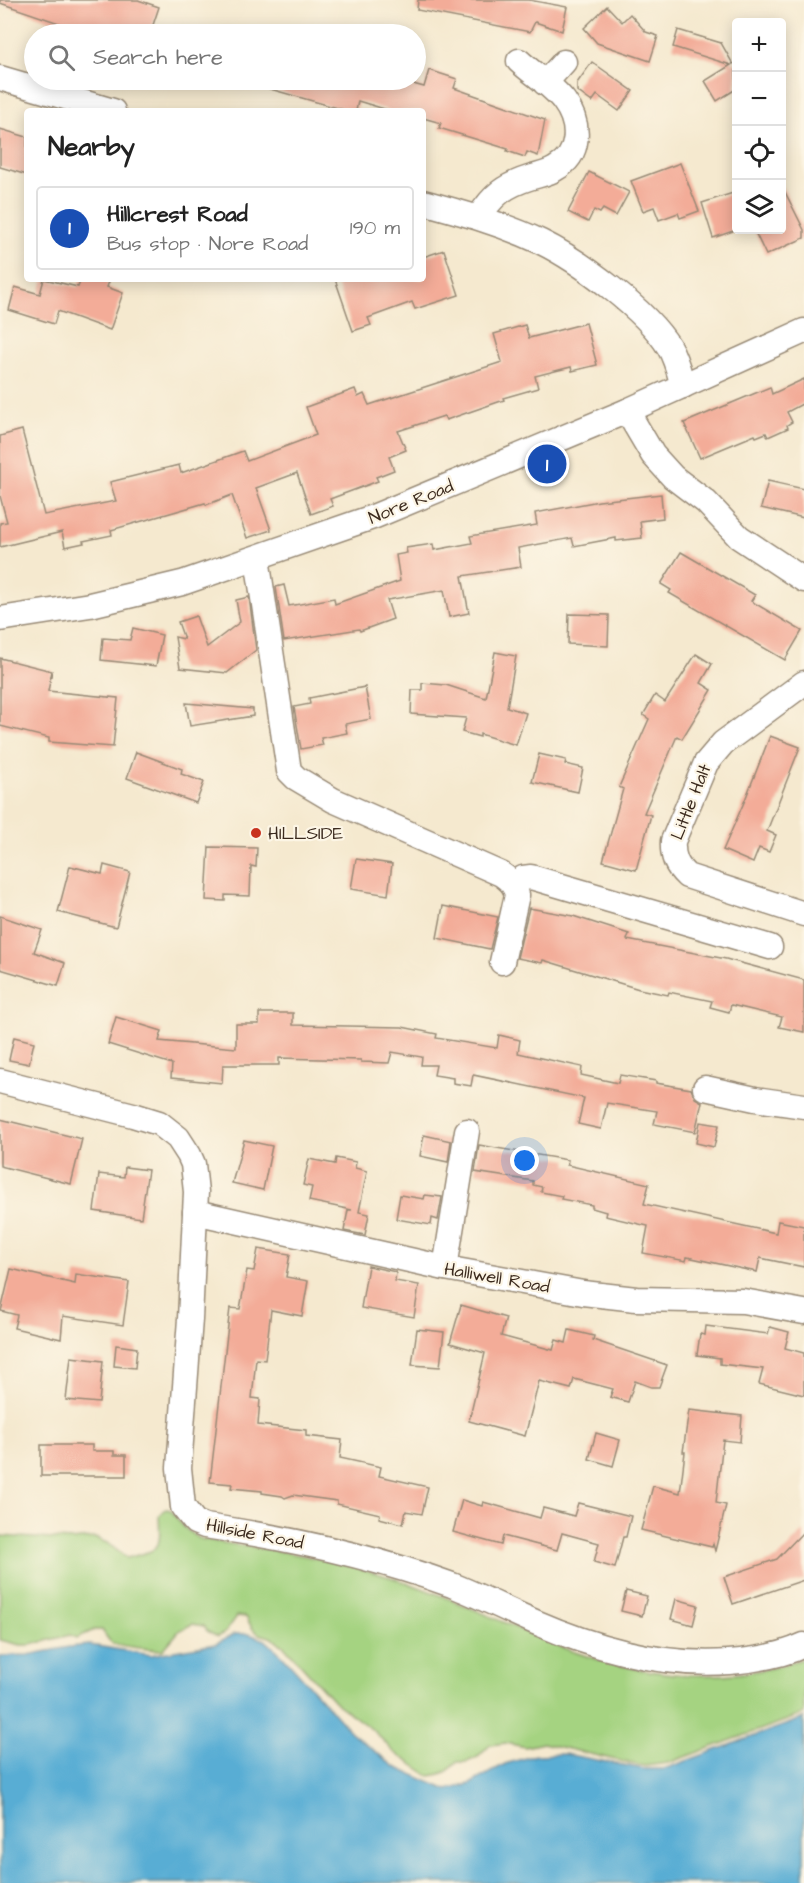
<!DOCTYPE html>
<meta charset="utf-8">
<style>
:root{--surface:#fff;--page:#f6f6f6;--text:#222;--muted:#767676;--line:#e0e0e0;--accent:#c8321e}
body{margin:0;font-family:"Architects Daughter",sans-serif;background:var(--page);color:var(--text)}
.controls{position:absolute;right:18px;top:18px;display:grid;overflow:hidden;border-radius:6px;box-shadow:0 3px 15px #0003}
.controls button{width:54px;height:54px;display:grid;place-items:center;padding:0;border:0;border-bottom:2px solid var(--line);background:var(--surface);color:var(--text);font:30px sans-serif}
.you{position:absolute;left:525px;top:1161px;width:21px;height:21px;margin:-15px;border:4px solid #fff;border-radius:50%;background:#1a73e8;box-shadow:0 0 0 9px #1a73e833}
.badge{display:grid;place-items:center;width:39px;height:39px;border-radius:50%;background:var(--accent);color:#fff;font-size:20px;font-weight:700}
.pin{position:absolute;translate:-50% -50%;border:3px solid #fff;box-shadow:0 2px 6px #0006}
.list{margin:0;padding:0;list-style:none}
h2{display:flex;justify-content:space-between;align-items:center;height:78px;margin:0;padding:0 24px;font-size:26px}
h2 small{font-size:20px;font-weight:400;color:var(--muted)}
.list li{display:grid;grid-template-columns:39px 1fr auto;gap:18px;align-items:center;box-sizing:border-box;height:84px;margin:0 12px 12px;padding:0 12px;border:2px solid var(--line);border-radius:6px}
.list b{display:block;font-size:22px;white-space:nowrap}
.list p{margin:0;font-size:20px;white-space:nowrap;color:var(--muted)}
.list em{font-size:20px;font-style:normal;color:var(--muted)}
.icon{flex:none;width:33px;height:33px;fill:none;stroke:currentColor;stroke-width:2;stroke-linecap:round;stroke-linejoin:round}
.map{position:relative;flex:none;width:804px;height:1883px;overflow:hidden}
.search{position:absolute;background:var(--surface);box-shadow:0 3px 15px #0003;left:24px;top:24px;width:402px;height:66px;display:flex;align-items:center;gap:15px;box-sizing:border-box;padding:0 21px;border-radius:33px;color:var(--muted);font-size:22px}
.panel{position:absolute;background:var(--surface);box-shadow:0 3px 15px #0003;left:24px;top:108px;width:402px;height:174px;border-radius:6px}
.map>svg:first-child{display:block}
.green{fill:#a5d381;stroke:#707e50;stroke-width:1.5}
.water{fill:#58add4;stroke:#4a6c79;stroke-width:1.5}
.building{fill:#f3ac98}
.lines{fill:none;stroke-linecap:round;stroke-linejoin:round}
.minor-casing{stroke:#988a76;stroke-width:27}
.minor{stroke:#fff;stroke-width:24}
.poi-dot{fill:#c8321e;stroke:#fcf5e5;stroke-width:2}
.labels{text-anchor:middle;dominant-baseline:central;stroke-width:4.5;stroke-linejoin:round;paint-order:stroke}
.street-label{font-size:18px;fill:#3b2a1e;stroke:#fcf5e5}
.poi-label{font-size:18px;fill:#3b2a1e;stroke:#fcf5e5;text-anchor:start}
</style>
<div class="map">
<svg width="804" height="1883" viewBox="0 0 804 1883">
<rect width="100%" height="100%" fill="#fcf5e5"/>
<filter id="ink" filterUnits="userSpaceOnUse"><feTurbulence type="fractalNoise" baseFrequency=".0167" numOctaves="2"/><feDisplacementMap in="SourceGraphic" scale="12" xChannelSelector="R" yChannelSelector="G"/><feConvolveMatrix kernelMatrix="1 2 1 2 8 2 1 2 1" color-interpolation-filters="sRGB"/></filter>
<filter id="wash" filterUnits="userSpaceOnUse"><feTurbulence type="fractalNoise" baseFrequency=".008" numOctaves="4" result="noise"/><feDisplacementMap in="SourceGraphic" scale="24" xChannelSelector="R" yChannelSelector="G"/><feGaussianBlur stdDeviation="1.35" result="paint"/><feColorMatrix in="noise" values="0 0 0 0 0 0 0 0 0 0 0 0 0 0 0 0 0 1.4 0 .05"/><feComposite in="paint" operator="in"/></filter>
<g filter="url(#wash)">
<rect width="100%" height="100%" fill="#f5e9cf"/>
<path class="green" d="M166,1509L171,1510C179,1522 187,1533 201,1539C233,1545 264,1548 295,1554C332,1561 370,1570 405,1582C457,1600 506,1624 556,1645C633,1676 725,1688 804,1658V1714L668,1763L645,1766L633,1764L543,1743L525,1747L506,1743L490,1745L478,1757L467,1762H457C449,1772 443,1774 430,1776L394,1752L374,1731L335,1702L284,1646L270,1637L259,1634L252,1628L246,1617L237,1616L225,1633L218,1637L208,1632L204,1626L192,1624L179,1631L163,1650C155,1650 116,1646 111,1642C107,1639 105,1634 102,1630H94L77,1638L70,1635L30,1645H20L0,1640V1536L70,1540L95,1538L107,1543L127,1558C160,1549 161,1552 159,1516Z"/>
<path class="water" d="M234,1634H249L265,1640L282,1655L351,1732L395,1767L447,1790L470,1784L505,1764L536,1755L565,1754L644,1769H664L804,1718V1883H0V1656L28,1655L69,1647L90,1645L151,1655L216,1644Z"/>
<g id="blocks">
<g class="building">
<path d="M0,0H138L159,7L150,34H91L0,3Z"/>
<path d="M418,0H529L567,7L562,31L535,22L530,32L417,10Z"/>
<path d="M607,6L622,22L630,14L646,32L658,36L650,61L597,43L584,28Z"/>
<path d="M678,30L721,43L733,64L736,62V89L717,101L705,81L731,65L673,47Z"/>
<path d="M592,62L633,91L619,111L597,95L592,102L577,91V83Z"/>
<path d="M429,70L457,79L454,88L545,120L538,156L527,152L525,157L507,151L508,149L439,128L441,123L423,118V111H391L358,101L356,111H348L256,85L257,80H399L424,87Z"/>
<path d="M0,129L27,137V175L0,167Z"/>
<path d="M680,163L699,211L680,218L678,213L659,220L654,207L643,211L631,181Z"/>
<path d="M589,172L629,192L616,216L603,209L600,213L594,210L588,222L568,212Z"/>
<path d="M782,186L804,230V238L766,255L754,230H782Z"/>
<path d="M736,192V230L713,238L702,203Z"/>
<path d="M444,250L459,295L415,309L412,302L368,318L371,325L353,331L335,279H423V257Z"/>
<path d="M44,279L78,287L81,279H110L107,287L123,293L110,330L58,311L54,324L9,310L15,287L40,294Z"/>
<path d="M586,323L597,365L572,371L571,367L535,376L538,388L503,398L504,400L446,420L444,416L398,431L406,450L389,457L394,470L376,477L378,481L330,499L333,506L311,514L297,473L256,488L271,530L247,538L232,495L206,505L205,503L111,530L112,535L83,541L84,543L65,547L62,532L0,547V523L7,522L0,496V436L22,430L44,515L116,501L110,482L179,465L181,473L243,451L247,461L316,435L306,407L355,389L358,397L364,394L369,405L502,362L494,334L525,325L529,338Z"/>
<path d="M804,379V403L787,412L792,422L787,425L788,428L768,437L766,433L756,437L755,435L700,458L684,423L770,387L772,394Z"/>
<path d="M768,481L804,489V518L761,508Z"/>
<path d="M661,494L663,518L640,521L642,538L616,541V538L574,546L572,538L518,548L521,567L462,576L469,613L449,617L444,590L387,600L393,619L360,631L359,629L284,641L276,587L284,585L289,606L334,598L335,604L400,581L396,555L407,553L406,548L433,544L434,550L472,543L470,536L537,525L535,513L599,501Z"/>
<path d="M681,552L755,595L751,601L802,631L785,660L669,593L671,590L661,584Z"/>
<path d="M249,597L256,650L227,673L180,668L175,637L184,639L178,622L196,616L207,647L240,622L236,600Z"/>
<path d="M569,614L609,615L608,646L568,644Z"/>
<path d="M133,628L162,635L156,666L101,660L103,638L130,640Z"/>
<path d="M495,652L516,656L507,707L526,713L516,745L480,734V737L462,732L466,718L411,714L412,690H422V683L446,685L486,698Z"/>
<path d="M696,654L712,664L701,683L712,690L682,739L677,736L644,813L651,815L636,870L603,861L623,789L619,787L649,719L643,715L655,695L665,702Z"/>
<path d="M0,658L52,671L48,691L118,698L113,747L49,742V738L0,726Z"/>
<path d="M365,687L371,719L345,724L347,733L321,738L323,745L301,749L294,707L310,704L309,698Z"/>
<path d="M186,703L253,709V716L190,726Z"/>
<path d="M770,736L800,747L767,831L776,835L769,852L759,848L753,863L723,850L745,800Z"/>
<path d="M136,752L182,769L181,774L204,782L196,803L127,778Z"/>
<path d="M539,754L566,760L565,764L583,768L578,792L532,782Z"/>
<path d="M209,847L257,848L256,867L251,866L250,896L225,895V901L206,900Z"/>
<path d="M356,859L392,864L388,895L351,889Z"/>
<path d="M104,865L130,872L116,927L58,912L70,866L102,874Z"/>
<path d="M443,906L498,917L490,949L437,938Z"/>
<path d="M529,908L573,916L629,934L627,940L726,959L804,980V1032L779,1027L782,1017L731,1005L729,1012L710,1007L712,1001L669,992L668,995L639,989L543,960L542,963L517,958Z"/>
<path d="M0,916L42,930L34,952L65,963L58,986L0,969Z"/>
<path d="M259,1013H293V1025L402,1027L437,1034L436,1038L497,1048L499,1035L520,1040L518,1053L582,1067L581,1075L618,1083L620,1075L656,1081V1083L691,1089L695,1098L702,1102L695,1132L654,1124L657,1111L607,1103L601,1129L578,1124L584,1098L473,1075L471,1086L453,1083V1078L434,1075L436,1065H421L422,1057L392,1052L389,1063L361,1062V1060L279,1058V1065H223L222,1083L171,1078L172,1064L108,1044L116,1017L162,1031L159,1041L236,1048V1024H259Z"/>
<path d="M14,1037L34,1042L29,1064L9,1060Z"/>
<path d="M0,1119L82,1139L71,1184L0,1166Z"/>
<path d="M700,1122L719,1125L714,1147L696,1143Z"/>
<path d="M424,1135L451,1141L448,1162L420,1156Z"/>
<path d="M244,1140L272,1146L263,1190L232,1183Z"/>
<path d="M479,1145L568,1160L567,1165L649,1184L644,1204L776,1233L778,1221L804,1226V1267L760,1258L757,1272L687,1257L686,1261L643,1253L648,1226L605,1216L606,1212L592,1208V1205L561,1199L562,1196L541,1192L542,1187L533,1185V1181L475,1172Z"/>
<path d="M336,1158L356,1162L355,1168L367,1171L359,1212L369,1214L365,1235L344,1231L348,1210H352L309,1201L312,1187L303,1185L309,1159L335,1164Z"/>
<path d="M125,1167L148,1170L141,1218L94,1211L99,1174L124,1177Z"/>
<path d="M400,1195L424,1199L425,1195L442,1197L438,1220L432,1218L431,1225L396,1219Z"/>
<path d="M258,1249L290,1254L286,1277L308,1281L302,1316L271,1310L265,1360L256,1359L252,1398L260,1399L258,1425L306,1430V1436L342,1440L340,1458L381,1467L379,1476L428,1487L422,1514L406,1511L403,1524L379,1518L380,1514L337,1504V1501L293,1495L285,1498L282,1496L262,1493V1491L231,1488L232,1484L210,1482L230,1308L240,1309L247,1270L254,1271Z"/>
<path d="M368,1266L396,1272L395,1281L419,1285L414,1317L361,1308Z"/>
<path d="M11,1269L75,1284L76,1274L129,1282L123,1325L63,1316L61,1339L14,1328L17,1315L1,1311Z"/>
<path d="M461,1305L506,1318L501,1336L553,1350L556,1340L566,1343L569,1330L594,1336L593,1340L667,1365L659,1387H651L635,1381L628,1402L610,1397L613,1389L574,1379L571,1389L539,1381L525,1436L469,1421L485,1353L450,1343Z"/>
<path d="M706,1326L768,1334L770,1327L789,1332L785,1348L804,1353V1395L759,1384L763,1369L720,1364V1358L697,1355L700,1334L705,1335Z"/>
<path d="M417,1329L444,1332L440,1367L412,1365Z"/>
<path d="M116,1345L137,1348L135,1368L114,1366Z"/>
<path d="M71,1357L103,1361L99,1403L66,1400Z"/>
<path d="M689,1410L742,1416L740,1442L723,1440L716,1503L726,1505L715,1551L713,1544L712,1547L641,1530L653,1486L680,1493L685,1452H683Z"/>
<path d="M596,1433L620,1440L613,1466L589,1459Z"/>
<path d="M41,1445H92V1451H114V1455H126V1476H41Z"/>
<path d="M462,1500L482,1506L483,1502L540,1518L543,1508L574,1516L578,1503L631,1516L626,1537H623L615,1568L594,1562L599,1543L562,1533L557,1550L503,1536L501,1545L453,1532Z"/>
<path d="M804,1531V1580L733,1604L724,1577L777,1559Z"/>
<path d="M626,1591L647,1596L642,1616L621,1611Z"/>
<path d="M676,1599L698,1605L693,1625L671,1619Z"/>
</g>
</g>
</g>
<g filter="url(#ink)">
<use href="#blocks" fill-opacity="0" stroke="#988a76" stroke-width="1.5"/>
<g class="lines">
<g class="minor-casing">
<g id="minor">
<path d="M0,78L113,111"/>
<path d="M545,83L564,62"/>
<path d="M423,202C463,213 503,224 541,242C580,261 646,310 669,347C676,359 679,372 683,386"/>
<path d="M479,217C493,195 504,186 529,178C538,175 547,174 555,169C581,155 581,124 564,101C553,86 533,74 519,61"/>
<path d="M627,411L653,455L673,477L706,502L739,537L804,580"/>
<path d="M257,558L289,771L296,778L333,800L501,874C510,880 515,885 517,895L502,962"/>
<path d="M0,619L90,605L182,583L373,517L627,411L804,331"/>
<path d="M804,683L723,743L706,763L673,841C672,856 676,866 687,876L804,914"/>
<path d="M513,884L523,878L531,877L770,947"/>
<path d="M0,1081L133,1115L159,1123L178,1138L189,1155L193,1164L196,1192L190,1319L179,1468L183,1507L195,1522L205,1526C289,1538 372,1556 452,1585C480,1596 507,1610 535,1622C597,1649 662,1667 729,1662C755,1660 781,1656 804,1645"/>
<path d="M705,1088L755,1099L804,1106"/>
<path d="M195,1212L445,1268L583,1293L636,1299L743,1301L804,1312"/>
<path d="M445,1268L467,1131"/>
</g>
</g>
<use href="#minor" class="minor"/>
</g>
</g>
<circle class="poi-dot" cx="256" cy="833" r="6"/>
<g class="labels">
<g class="street-label">
<text transform="translate(411 502) rotate(-22)">Nore Road</text>
<text transform="translate(691 802) rotate(-68)">Little Halt</text>
<text transform="translate(497 1278) rotate(10)">Halliwell Road</text>
<text transform="translate(255 1534) rotate(11)">Hillside Road</text>
</g>
<g class="poi-label">
<text x="268" y="833">HILLSIDE</text>
</g>
</g>
</svg>
<div class="controls">
<button>+</button>
<button>−</button>
<button><svg class="icon" aria-label="locate" viewBox="0 0 24 24"><circle cx="12" cy="12" r="6"/><path d="M12 2v4M12 18v4M2 12h4M18 12h4"/></svg></button>
<button><svg class="icon" aria-label="layers" viewBox="0 0 24 24"><path d="M12 4l9 5-9 5-9-5zM3 14l9 5 9-5"/></svg></button>
</div>
<div class="you"></div>
<div class="pin badge" style="left:547px;top:464px;background:#1a4fb4">1</div>
<div class="search"><svg class="icon" aria-label="search" viewBox="0 0 24 24"><circle cx="10" cy="10" r="6"/><path d="M15 15l6 6"/></svg>Search here</div>
<section class="panel">
<h2>Nearby<small></small></h2>
<ul class="list">
<li><span class="badge" style="background:#1a4fb4">1</span><div><b>Hillcrest Road</b><p>Bus stop · Nore Road</p></div><em>190 m</em></li>
</ul>
</section>
</div>
